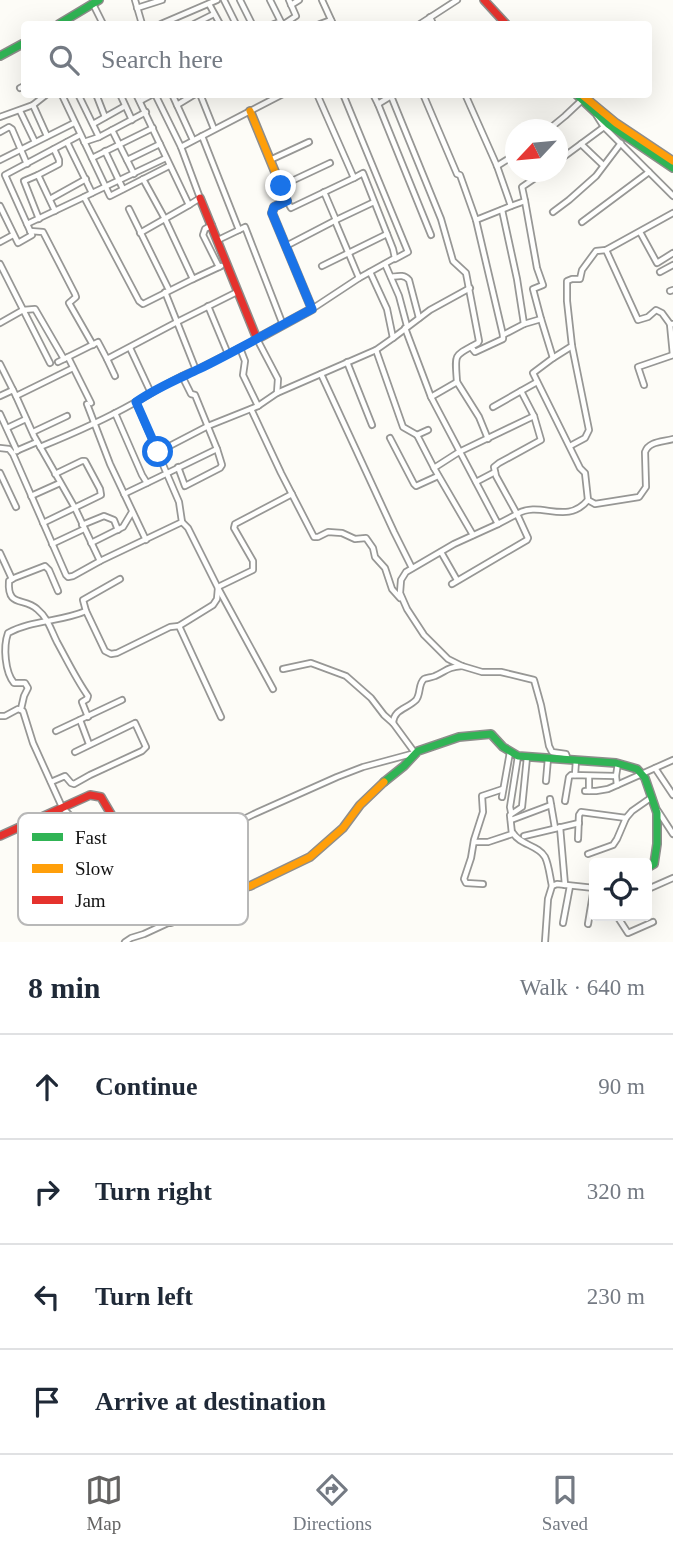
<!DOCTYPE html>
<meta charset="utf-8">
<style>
:root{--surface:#fff;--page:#f6f6f7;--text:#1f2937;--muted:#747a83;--line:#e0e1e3;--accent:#646362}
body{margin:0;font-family:Georgia,serif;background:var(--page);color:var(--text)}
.controls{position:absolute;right:21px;bottom:21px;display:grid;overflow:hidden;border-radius:7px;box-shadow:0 7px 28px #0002}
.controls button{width:63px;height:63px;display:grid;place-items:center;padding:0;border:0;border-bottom:2px solid var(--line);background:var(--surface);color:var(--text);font:35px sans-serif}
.compass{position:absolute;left:505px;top:119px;width:63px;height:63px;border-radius:50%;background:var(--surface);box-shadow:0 7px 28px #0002;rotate:244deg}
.stop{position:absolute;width:21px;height:21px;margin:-16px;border:5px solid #1a73e8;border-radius:50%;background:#fff}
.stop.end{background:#1a73e8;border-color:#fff;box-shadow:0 2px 7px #0008}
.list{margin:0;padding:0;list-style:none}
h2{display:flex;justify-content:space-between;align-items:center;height:91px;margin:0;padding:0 28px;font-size:30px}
h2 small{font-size:23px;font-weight:400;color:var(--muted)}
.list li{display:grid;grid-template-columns:46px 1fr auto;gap:21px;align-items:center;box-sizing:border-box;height:105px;padding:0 28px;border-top:2px solid var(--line)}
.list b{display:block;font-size:26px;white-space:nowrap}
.list em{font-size:23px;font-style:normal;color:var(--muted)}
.icon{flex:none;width:38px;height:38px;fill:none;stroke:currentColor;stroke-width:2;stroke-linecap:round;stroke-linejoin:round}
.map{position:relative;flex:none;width:673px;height:942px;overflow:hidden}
.search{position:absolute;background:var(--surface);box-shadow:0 7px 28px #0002;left:21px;right:21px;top:21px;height:77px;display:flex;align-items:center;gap:18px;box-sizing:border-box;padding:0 24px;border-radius:7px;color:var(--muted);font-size:26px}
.sheet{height:511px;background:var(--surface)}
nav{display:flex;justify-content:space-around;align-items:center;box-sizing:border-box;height:98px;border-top:2px solid var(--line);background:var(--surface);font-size:19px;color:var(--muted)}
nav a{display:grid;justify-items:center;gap:4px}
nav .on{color:var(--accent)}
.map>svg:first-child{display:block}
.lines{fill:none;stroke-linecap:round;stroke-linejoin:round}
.street-casing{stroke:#979795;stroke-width:8}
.fast-casing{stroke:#8e8d8b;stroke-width:10}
.slow-casing{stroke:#8e8d8b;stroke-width:10}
.jam-casing{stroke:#8e8d8b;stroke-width:10}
.street{stroke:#fffffe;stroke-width:4.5}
.fast{stroke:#30b455;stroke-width:7}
.slow{stroke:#ff9f0a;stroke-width:7}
.jam{stroke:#e5322d;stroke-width:7}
.route{stroke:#1a73e8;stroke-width:9}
.key{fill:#fff;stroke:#b8b8b8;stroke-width:2}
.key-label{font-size:19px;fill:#111}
</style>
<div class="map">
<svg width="673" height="942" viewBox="0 0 673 942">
<rect width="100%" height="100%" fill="#fdfcf7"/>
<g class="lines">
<g class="street-casing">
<g id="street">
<path d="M135,0L142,24"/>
<path d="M224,0L236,24"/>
<path d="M240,0L252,24"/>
<path d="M270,0L282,24"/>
<path d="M322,0L333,24"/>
<path d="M93,4L103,24"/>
<path d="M209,4L220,24"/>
<path d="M291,5L299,0"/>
<path d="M137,8L162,0"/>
<path d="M430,17L433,24"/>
<path d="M161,24L217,0"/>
<path d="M194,24L214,14"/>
<path d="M274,24L280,22"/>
<path d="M284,24L296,16L289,0"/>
<path d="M320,24L331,20"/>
<path d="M420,24L457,0"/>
<path d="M20,88L24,86"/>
<path d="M59,94L62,95L110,196L169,166"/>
<path d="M78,94L99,137"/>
<path d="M96,94L105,117"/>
<path d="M120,94L132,120"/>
<path d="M136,94L189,205L200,198L181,147L283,94"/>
<path d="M155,94L181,147"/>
<path d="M172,94L177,105L195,94"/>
<path d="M200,94L214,129"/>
<path d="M343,94L408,252L395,259"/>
<path d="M373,94L378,104L391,96L390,95"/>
<path d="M423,94L457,174L460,175L476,220L511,206L497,166L465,94"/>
<path d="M391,96L441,219L453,261L466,273L479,341L478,343C453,357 455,352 457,382"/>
<path d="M140,101L153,94"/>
<path d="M378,104L431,235"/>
<path d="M33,105L47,136"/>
<path d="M177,105L193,140"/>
<path d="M20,111L35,142"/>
<path d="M597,116L604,127L673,196"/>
<path d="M0,117L33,105L47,94"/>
<path d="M93,124L125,106"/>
<path d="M112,130L134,174"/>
<path d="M548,130L565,116L582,100"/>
<path d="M0,132L9,127L12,129L27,164"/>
<path d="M202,136L239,230"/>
<path d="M67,142L92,193L84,197"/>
<path d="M84,142L99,137L146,112"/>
<path d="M581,144L603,165"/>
<path d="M105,151L123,189"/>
<path d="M92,158L153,128"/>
<path d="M0,160L74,123"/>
<path d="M127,160L160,144"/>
<path d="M270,160L309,142"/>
<path d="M558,161L604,127"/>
<path d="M497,166L516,154"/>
<path d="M38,175L59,164V160L54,149"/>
<path d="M281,186L330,163"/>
<path d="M92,193L166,158"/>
<path d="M50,199L86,179"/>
<path d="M287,201L291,208L354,178L317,94"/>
<path d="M0,206L18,243L32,235L5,175L80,135"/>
<path d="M511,206L525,201L522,187L544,172"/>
<path d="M129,209L169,290"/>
<path d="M502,210L517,279L524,324L541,319L533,289L543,285L537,268L525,201"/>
<path d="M553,212L569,200L596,176L621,143"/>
<path d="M39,219L24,181L38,175L55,211"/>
<path d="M336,220L374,202"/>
<path d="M476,220L503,335"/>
<path d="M335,221L359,278L395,258L393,249L363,173L354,178"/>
<path d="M582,222L649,172"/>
<path d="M27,224L84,197L139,301L143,304L193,279L165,219L143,179"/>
<path d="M212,225L205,229L203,235L219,267"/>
<path d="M30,231L43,232L75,294L76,297L69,303L93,345"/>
<path d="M640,232L657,263L673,253"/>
<path d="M140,233L189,205"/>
<path d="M218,240L245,227L283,325"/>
<path d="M0,242L13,235"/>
<path d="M286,246L336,220L324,192"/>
<path d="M606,250L638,320L648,317L656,310L662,313L670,324H673"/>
<path d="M0,264L50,363"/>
<path d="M385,264L399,296L407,326"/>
<path d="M322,266L387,234"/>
<path d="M370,272L387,309L393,338L430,310L470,288"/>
<path d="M660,272L673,265"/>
<path d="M391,277C398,276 404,274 409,280L419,318"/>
<path d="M193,279L221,266"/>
<path d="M670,291L673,290"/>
<path d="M165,292L177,322L237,292"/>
<path d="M208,306L228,354"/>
<path d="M312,309L359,278"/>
<path d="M541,319L553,358L572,346L567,301V281L572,279H580L582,270L596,251L606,250L673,213"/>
<path d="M0,323L23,310L35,309L64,359"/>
<path d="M670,324L673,355"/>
<path d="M405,328L431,397L457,382L479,417L488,439"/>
<path d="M471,347L475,352L503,339V335L524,324"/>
<path d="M130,348L151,393"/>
<path d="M240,348L245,361L243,375L258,406"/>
<path d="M376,350L403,427L417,435"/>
<path d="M68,357L91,403"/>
<path d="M553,358L533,373L580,468L585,473L588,500L595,504L639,497L646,487L645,452C649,441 663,442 673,439"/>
<path d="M107,359L115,376"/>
<path d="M347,362L372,425"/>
<path d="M0,364L13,390"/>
<path d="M321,374L394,532L412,568"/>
<path d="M644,385L638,367L673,355"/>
<path d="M277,393L376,350L393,338"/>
<path d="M0,396L13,390L16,396L73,368"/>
<path d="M16,396L34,436L75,508L100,561L182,522L179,502L136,402"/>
<path d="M431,397L498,524L517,514L496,476L494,467L499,463L541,440L534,416"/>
<path d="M87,404L110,464L146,540"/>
<path d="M493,407L521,391"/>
<path d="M251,409L281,473L314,537H318L328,532L342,533L355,539L366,538L373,548L375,557L385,568L392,589L400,598"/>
<path d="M115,413L142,475L147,483L217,449L195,395L191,394L182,376"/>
<path d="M0,414L17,451"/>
<path d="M7,428L26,419"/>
<path d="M428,430L417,435L434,468L459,452L534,416L521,391L537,382"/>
<path d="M33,432L67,416"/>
<path d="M390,438L414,484L416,486L438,476"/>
<path d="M570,446L585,438L589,430L572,346"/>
<path d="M40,447C72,434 104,420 134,403C154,392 174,378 196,370L177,322L107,359L98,342L58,362"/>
<path d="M0,448L9,449L13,454L66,575L68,577L73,576L100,561"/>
<path d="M16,451L37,442"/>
<path d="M158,452L208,426L258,406L277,393L278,379L257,339L196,370"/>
<path d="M178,467L185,486L220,468L222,465L217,449"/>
<path d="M434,468L473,535"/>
<path d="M0,473L16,507"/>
<path d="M476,482L495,472"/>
<path d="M124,494L147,483"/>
<path d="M31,496L60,483"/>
<path d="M182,522L188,528L218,588L273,689"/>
<path d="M43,523L101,495L100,489L85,461H82L55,474"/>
<path d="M498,524L454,544L406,572L401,580L400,593L407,609L424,635L448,659L462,666L482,672H501L534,680L541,705L549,746L552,752L566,754L568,760"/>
<path d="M82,525L104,516L114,520L118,530"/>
<path d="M91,543L123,527L132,512"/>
<path d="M52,544L84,529"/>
<path d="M441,552L457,580"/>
<path d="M0,553L12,579"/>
<path d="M120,579L83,600L86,611L105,651L111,654L117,653L170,627L179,626"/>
<path d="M452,584L527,540L528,538L517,514C541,500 566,526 588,500"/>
<path d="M58,591L49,570L45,566L14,578L9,581C7,608 24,597 37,609C48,618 51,630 57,642C67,660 76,679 88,696L87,699L82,702L88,717"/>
<path d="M283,669L311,663L346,676L371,698L384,715L393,723"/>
<path d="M21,709L24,696L28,688L25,683H14C5,672 3,647 8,633C32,620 60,622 86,611"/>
<path d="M0,716H5L18,709L23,711L33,743L62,807L99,846L120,880L122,881L72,901L42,817"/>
<path d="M221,717L179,626L213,605L217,599L218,588L220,586L253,570V561L234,528L235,524L292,494"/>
<path d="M80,720L89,744"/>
<path d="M56,731L122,700"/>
<path d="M655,768L673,795"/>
<path d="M575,775L576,760"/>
<path d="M589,777V791"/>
<path d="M546,781L548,758"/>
<path d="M51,782L65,776L71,783L74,784L90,775L142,751L146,747L135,723L75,752"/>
<path d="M617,785L616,776L618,763"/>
<path d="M585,791H596L608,789L673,760"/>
<path d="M502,797L510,752"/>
<path d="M550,799L555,828"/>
<path d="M565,801L569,777L571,775L616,776"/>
<path d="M658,811L673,834"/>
<path d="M511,812L510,807L518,756"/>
<path d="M511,820L551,805"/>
<path d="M560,827L565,885"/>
<path d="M513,833C520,845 538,845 545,857C549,865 550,878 552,886"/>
<path d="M524,836L579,823"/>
<path d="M578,839L579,815L581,812L626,818"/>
<path d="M474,842H488L512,834L510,815L522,807L527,757"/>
<path d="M588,854L613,845L617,839L626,818L632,811L652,797"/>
<path d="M124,878L254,814L337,777L363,767L415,753L393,723C394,709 407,709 416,700C421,694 418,684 424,679C426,678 433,677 435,676C446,671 448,667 462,666"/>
<path d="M483,884L466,883L464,879L471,858L474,840L483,812L482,796L503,789"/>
<path d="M648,889L673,878"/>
<path d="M617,916L628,933L653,922"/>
<path d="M563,923L570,886"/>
<path d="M588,924L594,888"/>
<path d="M125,942L131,938L144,934L170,922"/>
<path d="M545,942L548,899L552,886L557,884L594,888"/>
</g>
</g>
<g class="fast-casing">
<g id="fast">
<path d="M59,24L99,0"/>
<path d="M0,56L24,43"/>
<path d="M576,94L608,124L673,168"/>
<path d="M384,782L404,766L418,751L459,737L491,734L503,747L518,756L616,763L637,769L645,778L657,813V844L654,864L647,868"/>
</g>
</g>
<g class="slow-casing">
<g id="slow">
<path d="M581,94L616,123L673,161"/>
<path d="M250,111L287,201L284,202"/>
<path d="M163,918L171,922L190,914L206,901L217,895L250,886L310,857L343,828L360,805L384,782"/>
</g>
</g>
<g class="jam-casing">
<g id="jam">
<path d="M484,0L506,24"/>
<path d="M200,198L257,339L312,309L272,213L274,207L284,202"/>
<path d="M0,836L90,795L101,797C116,824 138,850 122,881L137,899L163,918"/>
</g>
</g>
<use href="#street" class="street"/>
<use href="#fast" class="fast"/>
<use href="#slow" class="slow"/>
<use href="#jam" class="jam"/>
</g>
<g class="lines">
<path class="route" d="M158,452L136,402C156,388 178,379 199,369C238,350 274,329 312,309L272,213L274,207L287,201L281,186"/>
</g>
<rect x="18" y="813" width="230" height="112" rx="10" class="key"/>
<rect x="32" y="833" width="31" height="8" fill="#30b455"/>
<rect x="32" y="864" width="31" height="9" fill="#ff9f0a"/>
<rect x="32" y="896" width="31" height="8" fill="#e5322d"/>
<g class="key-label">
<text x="75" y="844">Fast</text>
<text x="75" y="875">Slow</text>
<text x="75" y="907">Jam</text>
</g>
</svg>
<div class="controls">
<button><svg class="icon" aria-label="locate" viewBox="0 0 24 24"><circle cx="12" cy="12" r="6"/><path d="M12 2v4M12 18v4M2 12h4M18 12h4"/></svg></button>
</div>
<svg class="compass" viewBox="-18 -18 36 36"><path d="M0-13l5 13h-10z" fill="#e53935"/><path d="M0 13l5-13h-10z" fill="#747a83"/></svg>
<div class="stop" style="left:158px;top:452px"></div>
<div class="stop end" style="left:281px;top:186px"></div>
<div class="search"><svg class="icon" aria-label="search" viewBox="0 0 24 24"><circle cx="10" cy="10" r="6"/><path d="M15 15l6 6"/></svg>Search here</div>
</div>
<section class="sheet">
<h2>8 min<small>Walk · 640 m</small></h2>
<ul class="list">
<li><svg class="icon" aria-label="ahead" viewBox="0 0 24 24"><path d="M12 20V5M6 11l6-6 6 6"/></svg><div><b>Continue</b></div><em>90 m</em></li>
<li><svg class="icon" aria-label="right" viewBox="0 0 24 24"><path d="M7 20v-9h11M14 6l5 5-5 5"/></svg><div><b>Turn right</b></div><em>320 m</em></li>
<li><svg class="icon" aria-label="left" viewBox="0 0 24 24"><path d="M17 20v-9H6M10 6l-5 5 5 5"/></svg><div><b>Turn left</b></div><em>230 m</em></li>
<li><svg class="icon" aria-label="arrive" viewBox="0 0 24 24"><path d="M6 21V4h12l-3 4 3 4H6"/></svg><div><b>Arrive at destination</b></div></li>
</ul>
</section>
<nav>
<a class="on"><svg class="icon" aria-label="map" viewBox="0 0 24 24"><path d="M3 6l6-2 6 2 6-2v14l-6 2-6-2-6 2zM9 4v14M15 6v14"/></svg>Map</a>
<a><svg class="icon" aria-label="directions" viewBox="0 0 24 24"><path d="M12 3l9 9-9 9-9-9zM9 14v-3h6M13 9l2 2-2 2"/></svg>Directions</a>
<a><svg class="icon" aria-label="saved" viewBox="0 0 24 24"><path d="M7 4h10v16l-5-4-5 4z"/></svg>Saved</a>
</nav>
